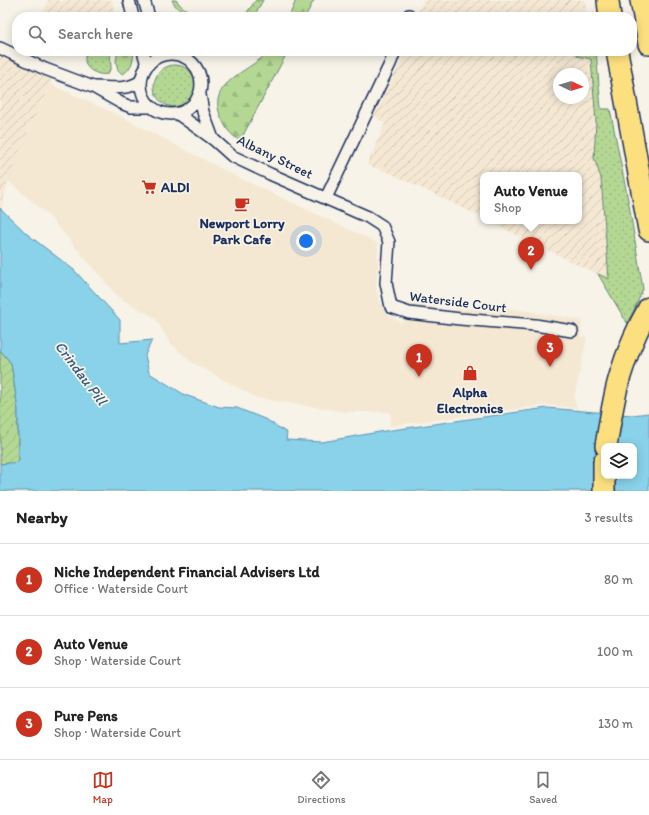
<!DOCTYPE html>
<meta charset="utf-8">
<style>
:root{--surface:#fff;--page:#f2f2f2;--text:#222;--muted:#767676;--line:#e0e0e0;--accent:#c8321e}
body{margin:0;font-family:Itim,sans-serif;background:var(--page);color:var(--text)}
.controls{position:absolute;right:12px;bottom:12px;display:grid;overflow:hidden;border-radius:8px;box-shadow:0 2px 10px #0003}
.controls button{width:36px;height:36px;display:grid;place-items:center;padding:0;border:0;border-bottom:1px solid var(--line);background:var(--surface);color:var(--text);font:20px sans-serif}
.compass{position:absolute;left:553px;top:68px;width:36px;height:36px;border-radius:50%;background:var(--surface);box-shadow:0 2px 10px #0003;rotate:94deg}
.you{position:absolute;left:306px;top:241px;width:14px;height:14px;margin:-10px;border:3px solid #fff;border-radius:50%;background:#1a73e8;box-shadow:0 0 0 6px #1a73e833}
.badge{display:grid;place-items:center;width:26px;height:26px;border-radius:50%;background:var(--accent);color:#fff;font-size:13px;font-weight:700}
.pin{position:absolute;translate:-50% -33px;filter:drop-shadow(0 1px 2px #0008)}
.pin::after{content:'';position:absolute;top:21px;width:14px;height:12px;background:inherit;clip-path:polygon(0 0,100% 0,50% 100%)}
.popup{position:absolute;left:480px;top:172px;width:102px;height:52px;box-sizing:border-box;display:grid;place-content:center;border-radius:8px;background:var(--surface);filter:drop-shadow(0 1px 3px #0005);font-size:13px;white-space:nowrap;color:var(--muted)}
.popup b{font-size:15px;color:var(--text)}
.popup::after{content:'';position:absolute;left:50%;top:100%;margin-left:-8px;border:8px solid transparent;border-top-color:var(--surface)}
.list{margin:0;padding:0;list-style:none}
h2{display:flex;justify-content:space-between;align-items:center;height:52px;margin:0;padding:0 16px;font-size:17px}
h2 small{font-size:13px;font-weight:400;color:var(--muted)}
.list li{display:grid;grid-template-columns:26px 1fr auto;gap:12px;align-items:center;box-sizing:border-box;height:72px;padding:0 16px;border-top:1px solid var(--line)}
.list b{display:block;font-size:15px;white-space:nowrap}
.list p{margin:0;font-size:13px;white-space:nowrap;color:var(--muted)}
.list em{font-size:13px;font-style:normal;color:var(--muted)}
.icon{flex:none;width:22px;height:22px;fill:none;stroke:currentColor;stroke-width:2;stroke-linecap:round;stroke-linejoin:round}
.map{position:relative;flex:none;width:649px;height:491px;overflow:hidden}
.search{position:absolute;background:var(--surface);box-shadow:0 2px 10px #0003;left:12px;right:12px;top:12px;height:44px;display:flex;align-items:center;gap:10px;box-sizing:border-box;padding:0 14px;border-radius:16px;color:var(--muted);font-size:15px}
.sheet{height:268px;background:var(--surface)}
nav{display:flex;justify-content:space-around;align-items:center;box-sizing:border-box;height:56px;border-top:1px solid var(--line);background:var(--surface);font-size:11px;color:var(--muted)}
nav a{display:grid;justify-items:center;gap:2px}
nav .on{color:var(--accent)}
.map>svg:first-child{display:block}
.built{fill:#f5e8d3}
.industrial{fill:url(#industrial-furrows);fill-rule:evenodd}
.grass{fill:url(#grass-dots);stroke:#688478}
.forest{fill:url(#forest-firs);stroke:#688478}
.garden{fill:url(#garden-furrows);stroke:#688478}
.water{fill:#89d2e9;stroke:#5d91b1;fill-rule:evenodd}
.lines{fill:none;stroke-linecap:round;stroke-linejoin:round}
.street-casing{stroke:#1b2f5e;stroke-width:14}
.highway-casing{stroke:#1b2f5e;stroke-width:24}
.street{stroke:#f7f3e8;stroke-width:11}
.highway{stroke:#fce080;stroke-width:21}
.labels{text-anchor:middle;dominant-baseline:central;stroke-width:3.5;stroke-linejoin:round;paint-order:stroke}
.street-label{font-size:14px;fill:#1b2f5e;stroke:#f7f3e8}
.poi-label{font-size:14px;font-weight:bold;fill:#1b2f5e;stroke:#f7f3e8}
.water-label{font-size:15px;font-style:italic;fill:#365881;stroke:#f7f3e8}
</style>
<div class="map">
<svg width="649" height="491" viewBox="0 0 649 491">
<defs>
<pattern id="industrial-furrows" width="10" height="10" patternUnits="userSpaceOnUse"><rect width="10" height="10" fill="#f5e8d3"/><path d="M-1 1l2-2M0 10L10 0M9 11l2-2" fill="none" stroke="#d1c7b8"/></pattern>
<pattern id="grass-dots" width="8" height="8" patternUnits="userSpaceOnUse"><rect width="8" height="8" fill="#b4d893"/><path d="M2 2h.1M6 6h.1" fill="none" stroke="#9aba81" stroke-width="1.8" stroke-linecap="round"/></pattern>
<pattern id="forest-firs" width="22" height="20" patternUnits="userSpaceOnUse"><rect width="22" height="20" fill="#b4d893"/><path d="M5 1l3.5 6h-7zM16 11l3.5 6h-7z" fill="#9aba81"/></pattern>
<pattern id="garden-furrows" width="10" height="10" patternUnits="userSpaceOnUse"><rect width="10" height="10" fill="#b4d893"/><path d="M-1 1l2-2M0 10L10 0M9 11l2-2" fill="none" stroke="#9aba81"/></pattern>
</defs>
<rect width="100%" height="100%" fill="#f7f3e8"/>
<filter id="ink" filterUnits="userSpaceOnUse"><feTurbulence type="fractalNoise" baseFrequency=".025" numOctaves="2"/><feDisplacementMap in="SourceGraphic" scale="8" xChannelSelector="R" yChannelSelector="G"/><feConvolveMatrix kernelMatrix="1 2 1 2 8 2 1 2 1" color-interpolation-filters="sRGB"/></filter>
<g filter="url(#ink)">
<path class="built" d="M50,84L116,114L238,177L378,243V268L376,288L380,302L389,316L402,323L408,303L447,310L492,307H501L582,320L581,337H587L574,399L577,408L547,405L390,426L391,412H347L257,398L191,362L170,343L155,318L118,297L49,216L8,181L12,165Z"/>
<g class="industrial">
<path d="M49,0H59L62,2L63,0H112L115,17H41Z"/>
<path d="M424,0H585L587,17H415Z"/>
<path d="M0,51L52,80L22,144L8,181L1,209L0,208Z"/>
<path d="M406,51H591L609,280L488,221H579V175H483V218L390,173L367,165L385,123L374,116ZM559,74H583V98H559Z"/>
</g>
<g class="grass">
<path d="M172,0H176L183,8L203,17H187C182,12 175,7 172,0Z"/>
<path d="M256,0H263L257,11L252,17H242L248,11Z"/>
<path d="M86,51L93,52L95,51H110L111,67L108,74C100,75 99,74 92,71C84,66 84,59 86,51Z"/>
<path d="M577,51H596L601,109H610L629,205L643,289L635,308L627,323L598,274L609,279L601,178L594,158L596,122L591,59L577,56Z"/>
<circle cx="175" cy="86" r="21"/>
</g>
<g class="forest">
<path d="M296,0H314L305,17H289Z"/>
<path d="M118,51H134C133,61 132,68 123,74L118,71L116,61Z"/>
<path d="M269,51H288L240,141C230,134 226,129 221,117C205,82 252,71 269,51Z"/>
</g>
<path class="garden" d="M0,350L11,363L18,410V463L0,464Z"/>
<path class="water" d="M0,208L27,234L74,270L120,320V343L152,340L145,355L149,373L185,395L219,407L237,408L267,420L287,433L286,440L322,442L385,431L547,408L632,415L649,413V491H0V464L18,462V410L11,363L0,350ZM604,446H634V476H604Z"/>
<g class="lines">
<g class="street-casing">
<g id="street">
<path d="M129,0L133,17"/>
<path d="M144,0L149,17"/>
<path d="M408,17L409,15"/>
<path d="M0,48L45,69L93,87L121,103L131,107H151"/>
<path d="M143,51L147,65"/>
<circle cx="171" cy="84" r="30"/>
<path d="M94,87C110,87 127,91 141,81"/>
<path d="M200,95L203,112L213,139"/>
<path d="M178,114L213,139L232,156L270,174L368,217L382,226L389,242L386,283L391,307L409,313L460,319L535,325L572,331"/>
<path d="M326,198L390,64L395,51"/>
</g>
</g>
<g class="highway-casing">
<g id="highway">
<path d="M641,0L649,44"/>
<path d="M608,1L610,17"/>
<path d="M617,51L649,230"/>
<path d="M606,446C610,423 613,399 620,376C627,353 637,329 649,308"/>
<path d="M604,491V462"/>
</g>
</g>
<use href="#street" class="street"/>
<use href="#highway" class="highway"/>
</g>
</g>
<defs>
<g id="supermarket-bare" transform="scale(1.2)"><path d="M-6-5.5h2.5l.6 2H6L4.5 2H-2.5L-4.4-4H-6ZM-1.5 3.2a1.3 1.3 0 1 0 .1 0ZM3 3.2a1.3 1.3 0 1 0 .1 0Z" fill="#c8321e" stroke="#f7f3e8" stroke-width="2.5" paint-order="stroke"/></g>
<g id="cafe-bare" transform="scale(1.2)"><path d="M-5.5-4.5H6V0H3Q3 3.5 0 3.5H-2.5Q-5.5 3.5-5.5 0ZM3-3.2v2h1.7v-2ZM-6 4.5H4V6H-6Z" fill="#c8321e" stroke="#f7f3e8" stroke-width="2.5" paint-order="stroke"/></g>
<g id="shop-bare" transform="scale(1.2)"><path d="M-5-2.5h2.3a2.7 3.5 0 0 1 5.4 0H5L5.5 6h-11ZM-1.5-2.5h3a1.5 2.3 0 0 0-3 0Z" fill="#c8321e" stroke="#f7f3e8" stroke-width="2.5" paint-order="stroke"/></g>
</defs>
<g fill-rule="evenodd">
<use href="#supermarket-bare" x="149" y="187"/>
<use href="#cafe-bare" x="242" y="204"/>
<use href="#shop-bare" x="470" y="373"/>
</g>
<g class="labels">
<g class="street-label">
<text transform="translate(275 157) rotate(26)">Albany Street</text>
<text transform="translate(458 302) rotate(7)">Waterside Court</text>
</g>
<g class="poi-label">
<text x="161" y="187" text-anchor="start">ALDI</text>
<text x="242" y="223">Newport Lorry<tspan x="242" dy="16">Park Cafe</tspan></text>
<text x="470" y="392">Alpha<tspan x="470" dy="16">Electronics</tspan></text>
</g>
<g class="water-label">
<text transform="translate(81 373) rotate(53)">Crindau Pill</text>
</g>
</g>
</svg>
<div class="controls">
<button><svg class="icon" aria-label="layers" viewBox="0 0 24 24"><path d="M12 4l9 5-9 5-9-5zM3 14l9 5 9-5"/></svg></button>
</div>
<svg class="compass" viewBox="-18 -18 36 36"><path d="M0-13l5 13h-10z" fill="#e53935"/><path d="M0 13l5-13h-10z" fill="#767676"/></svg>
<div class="you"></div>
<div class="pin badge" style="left:419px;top:377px">1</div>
<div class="pin badge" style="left:531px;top:270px">2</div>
<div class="popup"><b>Auto Venue</b>Shop</div>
<div class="pin badge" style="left:550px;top:367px">3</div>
<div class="search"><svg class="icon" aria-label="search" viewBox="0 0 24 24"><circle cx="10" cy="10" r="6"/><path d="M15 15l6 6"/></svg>Search here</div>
</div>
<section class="sheet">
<h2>Nearby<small>3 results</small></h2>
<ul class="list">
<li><span class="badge">1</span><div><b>Niche Independent Financial Advisers Ltd</b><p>Office · Waterside Court</p></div><em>80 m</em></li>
<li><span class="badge">2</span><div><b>Auto Venue</b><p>Shop · Waterside Court</p></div><em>100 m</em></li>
<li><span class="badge">3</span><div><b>Pure Pens</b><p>Shop · Waterside Court</p></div><em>130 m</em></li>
</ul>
</section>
<nav>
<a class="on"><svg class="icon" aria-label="map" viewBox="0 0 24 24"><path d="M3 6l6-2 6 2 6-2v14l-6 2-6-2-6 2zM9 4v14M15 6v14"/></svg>Map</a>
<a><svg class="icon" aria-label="directions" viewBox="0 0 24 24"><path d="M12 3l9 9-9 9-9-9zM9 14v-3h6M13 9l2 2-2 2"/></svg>Directions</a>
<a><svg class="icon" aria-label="saved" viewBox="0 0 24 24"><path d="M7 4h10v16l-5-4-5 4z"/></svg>Saved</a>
</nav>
